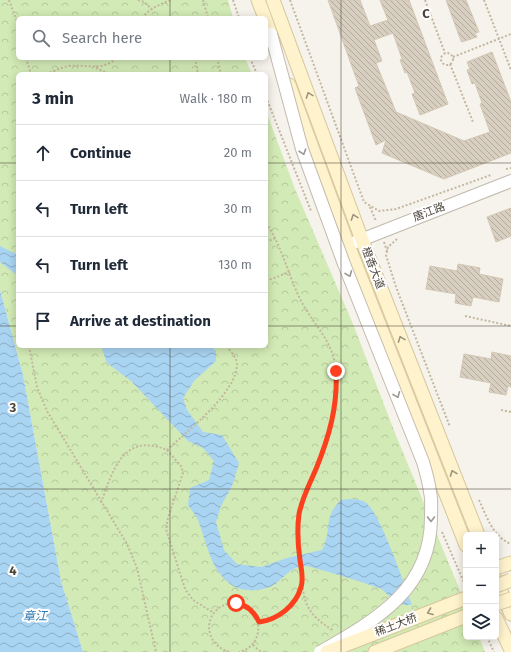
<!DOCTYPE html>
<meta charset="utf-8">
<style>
:root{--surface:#fff;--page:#f6f6f7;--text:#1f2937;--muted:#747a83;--line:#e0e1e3}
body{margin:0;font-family:"Fira Sans","Noto Sans SC",sans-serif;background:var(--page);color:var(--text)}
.controls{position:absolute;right:12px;bottom:12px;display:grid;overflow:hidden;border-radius:6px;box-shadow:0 2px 10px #0003}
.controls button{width:36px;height:36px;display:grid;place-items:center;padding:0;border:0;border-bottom:1px solid var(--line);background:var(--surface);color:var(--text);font:20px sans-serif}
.stop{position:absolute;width:12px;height:12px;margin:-9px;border:3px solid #fc3f1d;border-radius:50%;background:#fff}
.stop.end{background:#fc3f1d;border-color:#fff;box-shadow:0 1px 4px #0008}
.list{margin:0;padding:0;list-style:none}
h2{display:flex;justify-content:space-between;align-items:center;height:52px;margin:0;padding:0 16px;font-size:17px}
h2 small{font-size:13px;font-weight:400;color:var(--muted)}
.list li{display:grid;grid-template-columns:26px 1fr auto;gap:12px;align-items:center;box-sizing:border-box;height:56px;padding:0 16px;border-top:1px solid var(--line)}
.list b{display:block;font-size:15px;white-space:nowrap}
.list em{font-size:13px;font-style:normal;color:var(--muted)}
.icon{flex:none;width:22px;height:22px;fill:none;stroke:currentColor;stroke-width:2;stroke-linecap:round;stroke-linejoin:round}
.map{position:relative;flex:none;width:511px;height:652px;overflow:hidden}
.search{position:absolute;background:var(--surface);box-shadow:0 2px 10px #0003;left:16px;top:16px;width:252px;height:44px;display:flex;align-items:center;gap:10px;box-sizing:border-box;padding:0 14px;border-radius:6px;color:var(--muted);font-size:15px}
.panel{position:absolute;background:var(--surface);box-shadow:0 2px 10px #0003;left:16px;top:72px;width:252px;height:276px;border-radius:6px}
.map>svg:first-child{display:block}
.forest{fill:url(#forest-crowns)}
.water{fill:url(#water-waves)}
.building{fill:url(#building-back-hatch);stroke:#d3c7b4}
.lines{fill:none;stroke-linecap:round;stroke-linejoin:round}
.tertiary-casing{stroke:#c2bbae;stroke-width:14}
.secondary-casing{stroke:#d6c79b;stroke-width:15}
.path{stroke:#c4b79f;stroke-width:2;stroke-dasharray:2 2;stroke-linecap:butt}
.tertiary{stroke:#fff;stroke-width:12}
.secondary{stroke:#fff3cd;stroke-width:13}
.tertiary-bridge-casing{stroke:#c2bbae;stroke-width:14;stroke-linecap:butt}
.secondary-bridge-casing{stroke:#d6c79b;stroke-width:15;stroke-linecap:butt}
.tertiary-bridge{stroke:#fff;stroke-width:12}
.secondary-bridge{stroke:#fff3cd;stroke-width:13}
.oneway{stroke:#9c937c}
.oneway2{stroke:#9c9892}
.route{stroke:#fc3f1d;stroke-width:5}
.grid{fill:none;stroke:#4b4439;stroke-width:1;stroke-opacity:0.55}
.labels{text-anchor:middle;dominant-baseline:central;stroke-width:4;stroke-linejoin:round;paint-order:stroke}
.street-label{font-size:11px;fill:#4b4439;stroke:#fff}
.water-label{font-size:12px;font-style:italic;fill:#2e7ab2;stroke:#fff}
.grid-label{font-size:13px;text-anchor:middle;font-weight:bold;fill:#4b4439;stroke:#fff;stroke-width:4;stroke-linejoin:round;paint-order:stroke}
</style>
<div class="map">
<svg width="511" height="652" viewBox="0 0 511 652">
<defs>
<pattern id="forest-crowns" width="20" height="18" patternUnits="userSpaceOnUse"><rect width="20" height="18" fill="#d2eab5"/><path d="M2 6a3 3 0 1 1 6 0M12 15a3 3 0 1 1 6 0" fill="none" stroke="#b6ca9c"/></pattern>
<pattern id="water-waves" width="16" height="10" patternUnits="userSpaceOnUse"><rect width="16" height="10" fill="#a9d4f2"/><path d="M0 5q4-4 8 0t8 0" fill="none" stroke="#8caec5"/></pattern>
<pattern id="building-back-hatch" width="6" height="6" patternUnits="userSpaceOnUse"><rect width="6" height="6" fill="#d8cfc1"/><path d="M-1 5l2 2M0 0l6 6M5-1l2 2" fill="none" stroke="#b1aa9e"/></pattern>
</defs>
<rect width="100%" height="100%" fill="#f6f3ec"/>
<path class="forest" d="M0,0H228L233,18H18V58H245L252,74H18V346H266V111L295,189L353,324L395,433L466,605V637H479L485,652H83L61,581L23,375L0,290Z"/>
<g class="water">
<path d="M0,246L18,255V276L0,262Z"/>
<path d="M0,290L23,375L61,581L83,652H0Z"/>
<path d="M101,346H210L216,351V361L194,381L183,398L187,410L203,432L222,435L239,463L233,484L221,506L216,522L224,550L237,564L261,567L287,558L322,550C333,530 322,518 341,500C349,499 357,498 365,502C380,511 404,585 412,605C393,606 394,598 381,589C376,586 311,566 305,566C290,566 283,580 272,586C262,591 243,592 233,586C210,571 207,543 198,520C196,515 191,510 188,505L190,488L209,480L214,461L203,448L188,441L131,381L107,363Z"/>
</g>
<g class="building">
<path d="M328,0H360L370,26L388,20L380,0H409L448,104L420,115L412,94L415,93L407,72L405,73L400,60L402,59L393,33L374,40L382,61L376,63L396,112L464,141L490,132L480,104L482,103L475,83L472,84L467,70L470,69L467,62L492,52L511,102V153L444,179L382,153L386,140L376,145L355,88L359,86Z"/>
<path d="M446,0H466L479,32L475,33L477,37L462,42L461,41Z"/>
<path d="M511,208V236L496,242L487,217Z"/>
<path d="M458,264L480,268L479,274L503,279L499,302L473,297L471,306L455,303L456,294L426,289L430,266L457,271Z"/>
<path d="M492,352L511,356V387L508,386L506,395L489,392L491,383L460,377L464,354L491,359Z"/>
</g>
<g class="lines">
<g class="tertiary-casing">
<path id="tertiary" d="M348,245L511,181"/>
</g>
<g class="secondary-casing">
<g id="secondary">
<path d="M258,0L265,18"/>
<path d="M273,0L362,240L478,535"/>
<path d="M266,21L274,44"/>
<path d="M289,85L348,245L466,545"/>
<path d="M496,568L511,563"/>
<path d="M496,580L511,614"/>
<path d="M496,618L511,650"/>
<path d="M375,652L466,616"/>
</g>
</g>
<g class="path">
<path d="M9,0L18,24"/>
<path d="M138,0L144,2L152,9"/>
<path d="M203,0L208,18"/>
<path d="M233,0L239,18"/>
<path d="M290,0L364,202L379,211L396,209L491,175"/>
<path d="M425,0L445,53"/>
<path d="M484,0L511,70"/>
<path d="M142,18C149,9 160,4 171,0"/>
<circle cx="447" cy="59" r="6"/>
<path d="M453,57L511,34"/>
<path d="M26,58L31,74"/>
<path d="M195,58L198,74"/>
<path d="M217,58L221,74"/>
<path d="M250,58L257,74"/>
<path d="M450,64L473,122"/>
<path d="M96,68L109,74"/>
<path d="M46,74C53,72 61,67 69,66C88,64 101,72 117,58"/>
<path d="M266,97L311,211"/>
<path d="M506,169L511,168"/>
<path d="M370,207L376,221"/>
<path d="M266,223C284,249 289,281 305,308C319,331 334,344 336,372C339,406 328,438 316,469C310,483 302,498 299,514C296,533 299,553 301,572C304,603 305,613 334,631"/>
<path d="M397,239L388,247L386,255L396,287L450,427"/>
<path d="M266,242L276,238"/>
<path d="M384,242L387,251"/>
<path d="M266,281L290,272"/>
<path d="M465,316L511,326"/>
<path d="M29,346L37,387L47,411L127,544L137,568L156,652"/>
<path d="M501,410L511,412"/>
<path d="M167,450L181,466L183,473L168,518L166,529L185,589L193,600L214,613"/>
<path d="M479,500C487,517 493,537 511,544"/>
<path d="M101,503C113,469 124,432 167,450C187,431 237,393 237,364C237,357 230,351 226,346"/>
<path d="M442,532L466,587"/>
<path d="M259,622C279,620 292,606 301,588"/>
<path d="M487,637L494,652"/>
<path d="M253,645L261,652"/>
<path d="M229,652C214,647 205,633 211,618C214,611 220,606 227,604C259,594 272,644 239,652"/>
</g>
<use href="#tertiary" class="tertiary"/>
<use href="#secondary" class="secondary"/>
<g class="tertiary-bridge-casing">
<path id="tertiary-bridge" d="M271,34L302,149L344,264L423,462C426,472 429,482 430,492C432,499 431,508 431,516C432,589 376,620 320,652"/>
</g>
<g class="secondary-bridge-casing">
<g id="secondary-bridge">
<path d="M496,586L511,580"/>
<path d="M496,604L511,599"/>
<path d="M327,652L466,598"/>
</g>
</g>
<use href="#tertiary-bridge" class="tertiary-bridge"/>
<use href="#secondary-bridge" class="secondary-bridge"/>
</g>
<defs><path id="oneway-chevron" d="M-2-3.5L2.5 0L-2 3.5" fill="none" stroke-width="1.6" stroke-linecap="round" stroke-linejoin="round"/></defs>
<g class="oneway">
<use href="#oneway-chevron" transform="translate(309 95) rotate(-110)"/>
<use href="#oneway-chevron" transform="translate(354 217) rotate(-110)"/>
<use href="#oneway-chevron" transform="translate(401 339) rotate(-111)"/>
<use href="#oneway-chevron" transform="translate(453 473) rotate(-111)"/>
<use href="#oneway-chevron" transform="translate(430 612) rotate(159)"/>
</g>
<g class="oneway2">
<use href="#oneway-chevron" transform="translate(303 152) rotate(71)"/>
<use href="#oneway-chevron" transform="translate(349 274) rotate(68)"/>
<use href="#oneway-chevron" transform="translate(397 395) rotate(68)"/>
<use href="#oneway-chevron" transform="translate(431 519) rotate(90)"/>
</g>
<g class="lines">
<path class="route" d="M236,603C247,605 254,611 259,622C277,620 296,606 301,587C304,579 301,568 300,560C298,546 297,529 299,514C302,498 310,483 316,469C329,437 338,406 336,371"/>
</g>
<path class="grid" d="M170,0V18M341,0V652M170,58V74M0,163H18M266,163H511M0,326H18M266,326H511M170,346V652M0,489H511"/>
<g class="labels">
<g class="street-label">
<text transform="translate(429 212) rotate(-21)">唐江路</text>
<text transform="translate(373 268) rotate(69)">橙香大道</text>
<text transform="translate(396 625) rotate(-21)">稀土大桥</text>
</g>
<g class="water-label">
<text x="35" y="616">章江</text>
</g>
</g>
<g class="grid-label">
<text x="426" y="18">C</text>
<text x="13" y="412">3</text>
<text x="13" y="575">4</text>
</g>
</svg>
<div class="controls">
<button>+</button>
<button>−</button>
<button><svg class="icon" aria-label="layers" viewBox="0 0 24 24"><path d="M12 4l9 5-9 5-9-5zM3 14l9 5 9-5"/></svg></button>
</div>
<div class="stop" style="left:236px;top:603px"></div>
<div class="stop end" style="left:336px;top:371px"></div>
<div class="search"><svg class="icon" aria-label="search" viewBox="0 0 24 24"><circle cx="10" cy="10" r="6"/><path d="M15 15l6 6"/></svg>Search here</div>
<section class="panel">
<h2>3 min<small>Walk · 180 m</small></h2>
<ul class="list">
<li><svg class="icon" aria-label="ahead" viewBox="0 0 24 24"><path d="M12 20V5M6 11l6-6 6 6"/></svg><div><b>Continue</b></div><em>20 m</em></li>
<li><svg class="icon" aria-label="left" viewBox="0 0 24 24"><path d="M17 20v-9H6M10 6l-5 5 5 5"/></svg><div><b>Turn left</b></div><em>30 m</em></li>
<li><svg class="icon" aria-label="left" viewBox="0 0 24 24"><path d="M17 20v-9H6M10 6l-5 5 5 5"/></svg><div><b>Turn left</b></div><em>130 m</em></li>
<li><svg class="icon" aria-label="arrive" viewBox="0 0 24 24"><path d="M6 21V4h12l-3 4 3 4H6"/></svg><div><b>Arrive at destination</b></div></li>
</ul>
</section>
</div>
